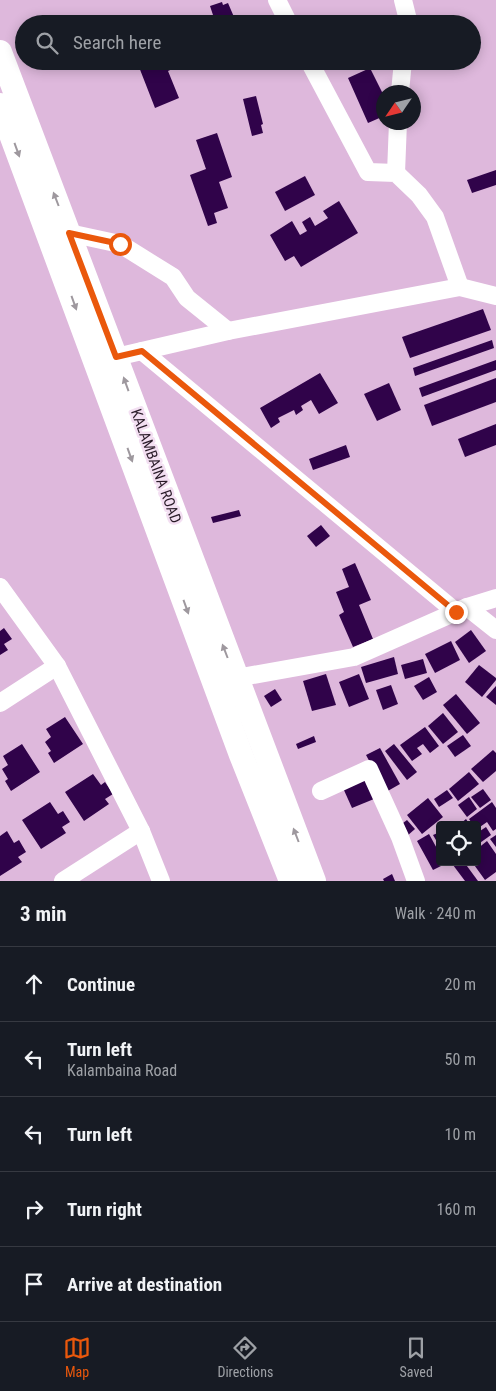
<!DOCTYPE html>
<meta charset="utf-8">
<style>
:root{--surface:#171b24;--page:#242831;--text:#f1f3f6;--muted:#9ea1a6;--line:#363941;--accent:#ea580c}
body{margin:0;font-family:"Roboto Condensed",sans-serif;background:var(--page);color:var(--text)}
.controls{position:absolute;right:15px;bottom:15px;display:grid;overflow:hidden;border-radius:5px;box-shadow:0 2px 12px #0003}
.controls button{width:45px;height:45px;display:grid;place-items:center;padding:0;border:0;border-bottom:1px solid var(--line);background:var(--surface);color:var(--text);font:25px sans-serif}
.compass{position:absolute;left:376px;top:85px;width:45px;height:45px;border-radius:50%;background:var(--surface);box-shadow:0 2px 12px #0003;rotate:235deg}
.stop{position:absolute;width:15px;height:15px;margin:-11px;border:4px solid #ea580c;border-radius:50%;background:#fff}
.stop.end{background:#ea580c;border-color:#fff;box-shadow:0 1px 5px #0008}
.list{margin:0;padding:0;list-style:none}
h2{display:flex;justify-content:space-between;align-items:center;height:65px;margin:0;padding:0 20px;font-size:21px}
h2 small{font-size:16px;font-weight:400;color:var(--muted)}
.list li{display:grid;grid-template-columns:32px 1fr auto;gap:15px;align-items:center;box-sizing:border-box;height:75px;padding:0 20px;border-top:1px solid var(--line)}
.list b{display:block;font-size:19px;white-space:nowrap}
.list p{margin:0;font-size:16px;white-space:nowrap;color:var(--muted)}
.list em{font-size:16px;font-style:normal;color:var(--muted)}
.icon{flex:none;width:28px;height:28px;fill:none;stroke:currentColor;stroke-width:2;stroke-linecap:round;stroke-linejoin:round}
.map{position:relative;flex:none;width:496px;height:881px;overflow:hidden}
.search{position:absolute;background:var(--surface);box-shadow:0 2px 12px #0003;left:15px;right:15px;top:15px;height:55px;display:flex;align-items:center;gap:12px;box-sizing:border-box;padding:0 18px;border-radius:28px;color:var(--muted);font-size:19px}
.sheet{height:440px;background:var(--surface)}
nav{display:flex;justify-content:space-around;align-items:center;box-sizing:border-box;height:70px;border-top:1px solid var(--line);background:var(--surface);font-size:14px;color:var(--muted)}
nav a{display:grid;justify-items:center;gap:2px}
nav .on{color:var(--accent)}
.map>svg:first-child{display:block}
.building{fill:#30034a}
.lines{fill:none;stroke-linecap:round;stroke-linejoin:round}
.street{stroke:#fff;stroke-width:18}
.secondary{stroke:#fff;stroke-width:24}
.oneway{fill:#9e989e}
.route{stroke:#ea580c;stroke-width:6}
.labels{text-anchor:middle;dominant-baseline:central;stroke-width:5;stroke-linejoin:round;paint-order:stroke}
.street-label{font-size:15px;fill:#281a27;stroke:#f3dff2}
</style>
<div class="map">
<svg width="496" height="881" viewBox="0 0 496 881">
<rect width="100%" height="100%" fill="#deb8dc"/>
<g class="building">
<path d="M222,2L223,5L228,3L237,24H216L210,6Z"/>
<path d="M152,61H177L179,66L168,71L179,98L155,108L139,67Z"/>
<path d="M370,68L384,96V104L380,105L384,112V116L368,123L348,78Z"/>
<path d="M256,96L263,124L261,125L263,133L252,136L243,99Z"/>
<path d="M217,133L232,177L219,182L228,208L214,213L217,223L208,226L190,175L206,169L196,140Z"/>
<path d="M496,170V185L472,193L467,180Z"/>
<path d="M305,176L315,195L285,211L275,192Z"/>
<path d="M339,201L358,233L301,267L294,256L285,261L270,235L292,221L300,235L307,231L302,222L310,217L315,226L328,218L323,211Z"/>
<path d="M483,309L491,330L410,358L402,337Z"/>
<path d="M492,340L494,348L415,376L413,368Z"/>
<path d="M496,360V370L422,397L419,388Z"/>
<path d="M320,373L338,403L319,414L311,400L301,406L303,410L296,415L294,410L278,418L280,422L271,428L260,408Z"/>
<path d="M496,378V402L432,426L424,405Z"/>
<path d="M389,383L401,410L377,421L364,394Z"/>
<path d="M496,424V445L465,457L458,439Z"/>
<path d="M346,445L350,457L313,470L309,459Z"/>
<path d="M239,510L241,516L213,523L211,517Z"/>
<path d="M321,525L330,536L316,547L307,536Z"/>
<path d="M355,563L371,600L359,605L373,639L353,647L339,615L344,612L336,592L349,587L342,569Z"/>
<path d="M4,628L12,639L4,644L8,650L0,655V631Z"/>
<path d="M471,630L486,651L469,663L455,642Z"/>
<path d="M451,641L460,660L435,673L425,654Z"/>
<path d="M394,657L398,674L366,683L361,667Z"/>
<path d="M423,659L427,673L405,679L401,665Z"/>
<path d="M479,665L496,678V680L482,697L465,682Z"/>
<path d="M326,674L336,705L312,711L303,681Z"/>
<path d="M359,674L369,699L349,707L339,682Z"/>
<path d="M429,677L437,692L423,700L414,686Z"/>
<path d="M391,685L398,704L383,710L376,690Z"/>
<path d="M496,686V705L486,697Z"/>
<path d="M275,689L282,700L271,707L264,696Z"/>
<path d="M456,694L480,723L467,734L443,705Z"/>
<path d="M443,713L458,732L443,744L428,726Z"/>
<path d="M65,717L83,744L54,763L48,753L51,751L45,742L51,737L46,729Z"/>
<path d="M425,727L439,746L430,753L423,744L417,748L422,754L412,761L400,745Z"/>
<path d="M463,735L471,746L455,757L447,746Z"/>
<path d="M314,736L316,742L298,749L296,744Z"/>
<path d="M22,744L40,772L11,791L5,781L8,779L2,769L8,765L3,756Z"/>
<path d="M394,744L417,772L407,780L385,751Z"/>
<path d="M380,748L400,784L386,792L366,755Z"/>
<path d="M493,750L496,753V771L483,782L471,769Z"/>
<path d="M469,772L479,784L458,801L449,789Z"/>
<path d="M93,774L101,785L105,782L113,794L105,799L109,804L84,821L65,792Z"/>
<path d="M366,779L374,799L352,808L343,788Z"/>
<path d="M483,789L491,800L480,808L471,797Z"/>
<path d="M447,790L453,798L439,807L434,799Z"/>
<path d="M469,797L477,809L467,817L458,805Z"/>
<path d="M428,798L443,817L422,834L407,815Z"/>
<path d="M50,802L58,814L63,811L70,822L62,827L66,833L41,849L22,820Z"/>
<path d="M492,802L496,808V829L493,831L487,822L477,829V825H473L469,819Z"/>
<path d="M466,819L470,825H459Z"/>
<path d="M407,820L415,829L407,836L399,826Z"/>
<path d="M486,827L491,835L477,845V833Z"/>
<path d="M7,831L14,843L19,840L26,852L18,857L22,862L0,876V836Z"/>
<path d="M440,832V847L433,835Z"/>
<path d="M429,834L440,854V862H444L445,864L433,870L417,841Z"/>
<path d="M496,835V847L490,839Z"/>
<path d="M487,841L496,854V872L485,880L472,862H477V849Z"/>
<path d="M457,862H464L478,881H465L453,865Z"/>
<path d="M392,874L395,881H384L383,879Z"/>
</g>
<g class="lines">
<g class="street">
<path d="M277,0L289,24"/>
<path d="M403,0L409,24"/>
<path d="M309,61L368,172L396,173L419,195L435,217L460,287"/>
<path d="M400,92L403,61"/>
<path d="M396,173L398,122"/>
<path d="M69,233L120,244L173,277L187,298L228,331"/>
<path d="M142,351L456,612"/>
<path d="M116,357L228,331L460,287L496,296"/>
<path d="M0,587L57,666L141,831L161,881"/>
<path d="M467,607L496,630"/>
<path d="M236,678L354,657L467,607L496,598"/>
<path d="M0,703L57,666"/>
<path d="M321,791L369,769L400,837L416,881"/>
<path d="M63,881L141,831"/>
</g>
<g class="secondary">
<path d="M0,52C105,328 207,605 314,881"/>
<path d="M0,105L241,755L291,881"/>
</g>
</g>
<defs><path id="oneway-solid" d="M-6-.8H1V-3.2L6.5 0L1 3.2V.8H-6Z" transform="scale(1.25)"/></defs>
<g class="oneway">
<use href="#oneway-solid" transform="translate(17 150) rotate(70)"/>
<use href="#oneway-solid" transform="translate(56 199) rotate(-111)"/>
<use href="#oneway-solid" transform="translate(74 303) rotate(70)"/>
<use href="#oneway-solid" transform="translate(126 384) rotate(-110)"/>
<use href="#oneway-solid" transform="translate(130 455) rotate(70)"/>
<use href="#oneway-solid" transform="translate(186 607) rotate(70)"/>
<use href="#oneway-solid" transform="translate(225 651) rotate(-111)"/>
<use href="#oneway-solid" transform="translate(296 835) rotate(-111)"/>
</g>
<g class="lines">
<path class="route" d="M120,244L69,233L116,357L142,351L456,612"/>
</g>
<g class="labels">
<g class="street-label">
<text transform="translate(156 466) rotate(70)">KALAMBAINA ROAD</text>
</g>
</g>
</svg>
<div class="controls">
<button><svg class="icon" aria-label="locate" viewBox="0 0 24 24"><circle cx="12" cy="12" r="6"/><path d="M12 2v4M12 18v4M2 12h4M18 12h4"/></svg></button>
</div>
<svg class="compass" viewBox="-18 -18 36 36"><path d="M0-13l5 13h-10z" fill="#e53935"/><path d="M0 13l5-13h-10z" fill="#9ea1a6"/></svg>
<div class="stop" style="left:120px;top:244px"></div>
<div class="stop end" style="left:456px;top:612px"></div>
<div class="search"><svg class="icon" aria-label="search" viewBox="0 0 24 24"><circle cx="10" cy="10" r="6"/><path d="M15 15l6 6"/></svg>Search here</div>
</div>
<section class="sheet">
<h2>3 min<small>Walk · 240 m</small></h2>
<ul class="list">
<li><svg class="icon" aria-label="ahead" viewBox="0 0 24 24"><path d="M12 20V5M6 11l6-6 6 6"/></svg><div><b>Continue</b></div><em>20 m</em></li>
<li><svg class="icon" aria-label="left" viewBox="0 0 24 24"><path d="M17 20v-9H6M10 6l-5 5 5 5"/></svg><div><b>Turn left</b><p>Kalambaina Road</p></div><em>50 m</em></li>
<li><svg class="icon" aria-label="left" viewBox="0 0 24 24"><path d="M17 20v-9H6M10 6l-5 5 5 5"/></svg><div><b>Turn left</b></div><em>10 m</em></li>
<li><svg class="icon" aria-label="right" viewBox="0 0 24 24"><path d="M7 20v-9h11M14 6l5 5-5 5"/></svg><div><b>Turn right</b></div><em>160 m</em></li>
<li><svg class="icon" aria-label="arrive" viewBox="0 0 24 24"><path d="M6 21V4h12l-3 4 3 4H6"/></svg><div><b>Arrive at destination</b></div></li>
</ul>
</section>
<nav>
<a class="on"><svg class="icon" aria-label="map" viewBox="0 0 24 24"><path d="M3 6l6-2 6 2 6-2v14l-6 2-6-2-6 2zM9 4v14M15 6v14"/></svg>Map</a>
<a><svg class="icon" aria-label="directions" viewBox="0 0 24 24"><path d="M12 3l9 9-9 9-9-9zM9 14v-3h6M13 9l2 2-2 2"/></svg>Directions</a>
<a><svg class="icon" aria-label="saved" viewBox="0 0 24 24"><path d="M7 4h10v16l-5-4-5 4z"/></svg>Saved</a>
</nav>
